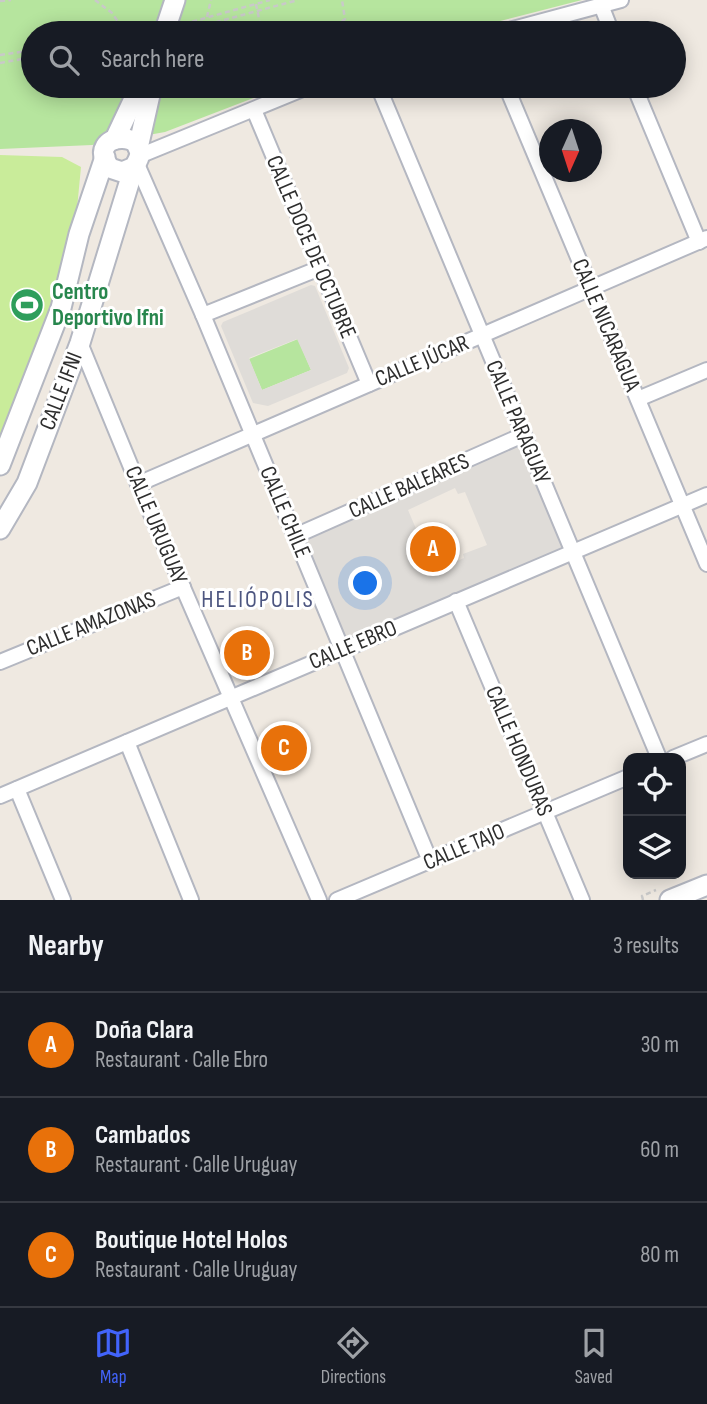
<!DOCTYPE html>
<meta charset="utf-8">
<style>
:root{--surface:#171b24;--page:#242831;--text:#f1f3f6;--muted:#9ea1a6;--line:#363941;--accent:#4264fb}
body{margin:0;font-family:"Sofia Sans Condensed",sans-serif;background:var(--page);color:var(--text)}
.controls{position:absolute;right:21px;bottom:21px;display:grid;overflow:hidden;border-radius:14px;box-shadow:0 4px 18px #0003}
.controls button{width:63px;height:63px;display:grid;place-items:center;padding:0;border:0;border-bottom:2px solid var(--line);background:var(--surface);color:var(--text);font:35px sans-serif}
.compass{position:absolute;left:539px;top:119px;width:63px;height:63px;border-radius:50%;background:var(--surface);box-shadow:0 4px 18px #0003;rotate:183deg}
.you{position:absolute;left:366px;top:584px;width:24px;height:24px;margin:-18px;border:5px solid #fff;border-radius:50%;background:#1a73e8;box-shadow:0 0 0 10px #1a73e833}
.badge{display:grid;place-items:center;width:46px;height:46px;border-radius:50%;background:var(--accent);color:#fff;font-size:23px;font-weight:700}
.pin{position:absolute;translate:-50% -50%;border:4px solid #fff;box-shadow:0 2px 7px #0006}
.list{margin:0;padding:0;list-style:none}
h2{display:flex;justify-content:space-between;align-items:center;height:91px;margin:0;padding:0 28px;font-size:30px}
h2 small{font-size:23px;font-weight:400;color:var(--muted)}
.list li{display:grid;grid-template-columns:46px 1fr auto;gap:21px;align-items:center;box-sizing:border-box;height:105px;padding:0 28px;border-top:2px solid var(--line)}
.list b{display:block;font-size:26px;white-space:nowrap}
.list p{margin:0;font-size:23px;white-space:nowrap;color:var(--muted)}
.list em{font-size:23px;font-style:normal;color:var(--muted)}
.icon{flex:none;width:38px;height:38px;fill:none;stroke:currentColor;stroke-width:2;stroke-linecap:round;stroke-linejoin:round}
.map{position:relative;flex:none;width:707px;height:900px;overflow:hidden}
.search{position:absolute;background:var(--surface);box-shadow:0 4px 18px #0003;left:21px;right:21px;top:21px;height:77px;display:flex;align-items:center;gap:18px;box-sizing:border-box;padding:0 24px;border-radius:38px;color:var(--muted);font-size:26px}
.sheet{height:406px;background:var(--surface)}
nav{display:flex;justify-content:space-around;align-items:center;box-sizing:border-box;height:98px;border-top:2px solid var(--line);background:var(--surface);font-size:19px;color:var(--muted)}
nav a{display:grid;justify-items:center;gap:4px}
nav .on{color:var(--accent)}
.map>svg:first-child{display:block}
.green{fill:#b6e59e}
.pitch{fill:#c9ec9a}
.plaza{fill:#dfdcd8;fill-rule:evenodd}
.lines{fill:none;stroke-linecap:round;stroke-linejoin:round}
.street-casing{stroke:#b4b7c1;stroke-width:18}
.secondary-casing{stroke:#b4b7c1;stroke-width:23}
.path{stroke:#c9c9c9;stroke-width:2.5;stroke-dasharray:5 3.5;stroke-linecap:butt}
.street{stroke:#fff;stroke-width:14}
.secondary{stroke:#fff;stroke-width:19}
.labels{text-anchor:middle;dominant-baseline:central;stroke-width:6;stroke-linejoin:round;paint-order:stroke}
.street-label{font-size:23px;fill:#2e2e2e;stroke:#fff}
.leisure-label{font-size:23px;font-weight:bold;fill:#27864d;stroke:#fff;text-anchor:start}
.neighbourhood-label{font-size:24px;letter-spacing:2px;fill:#4d5680;stroke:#fff}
</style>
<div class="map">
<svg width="707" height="900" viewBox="0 0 707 900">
<rect width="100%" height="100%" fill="#efe9e1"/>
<g class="green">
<path d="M0,0H582L453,33H33V86H285L165,132L92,145L0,149Z"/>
<path d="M298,339L311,370L262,390L249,359Z"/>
</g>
<path class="pitch" d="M0,155L62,157L81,167L76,219L53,308L0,450Z"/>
<g class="plaza">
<path d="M311,285L315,286L349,368L347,373L268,406L253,403L221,326L223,322ZM297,339L311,370L262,390L249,358Z"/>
<path d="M520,443L565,549L347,642L302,538ZM455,488L458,494L465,492L487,545L463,554L464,558L434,571L408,510Z"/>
</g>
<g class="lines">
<g class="street-casing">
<g id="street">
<path d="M601,5L612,33"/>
<path d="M498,33L621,0"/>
<path d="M378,86L659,758"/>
<path d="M506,86L707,564"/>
<path d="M634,86L699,242"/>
<path d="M254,110L369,384"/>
<path d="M139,156L310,86"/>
<path d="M137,164L203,315L430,861"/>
<path d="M203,315L320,268"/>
<path d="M80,343L138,484L319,900"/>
<path d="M638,399L707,370"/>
<path d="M138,484L707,238"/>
<path d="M295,536L523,435"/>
<path d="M456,601L582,900"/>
<path d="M0,662L183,587"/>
<path d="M127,742L191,900"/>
<path d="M673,758L707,744"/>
<path d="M17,789L63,900"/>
<path d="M0,796L707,495"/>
<path d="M337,900L628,777"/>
</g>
</g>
<g class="secondary-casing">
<g id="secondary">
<path d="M164,33L175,0"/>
<path d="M115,139L140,86"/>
<path d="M138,148L152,86"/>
<path d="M0,465L61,308L79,234L105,157"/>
<path d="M0,529L27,483L80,343L134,167C161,128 81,130 110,168L122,172L134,167"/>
<path d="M670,900L707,885"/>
</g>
</g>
<g class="path">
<path d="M95,0L112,13L126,33"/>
<path d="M0,1L11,0"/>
<path d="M256,4L262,33"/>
<path d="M207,17L211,0"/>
<path d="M184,24L270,0"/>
<path d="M183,31L298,0"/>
<path d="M128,33L149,30"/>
<path d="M329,33L345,19L342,0"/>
<path d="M0,55L33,50"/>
<path d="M0,63L33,57"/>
<path d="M643,900L642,896L656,890"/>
</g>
<use href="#street" class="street"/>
<use href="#secondary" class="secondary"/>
</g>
<defs>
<g id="stadium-disc" transform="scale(1.75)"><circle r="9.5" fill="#2e9e5b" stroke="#fff"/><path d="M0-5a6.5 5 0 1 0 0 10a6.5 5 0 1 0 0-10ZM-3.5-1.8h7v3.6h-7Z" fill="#fff"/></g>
</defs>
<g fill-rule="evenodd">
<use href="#stadium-disc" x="27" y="305"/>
</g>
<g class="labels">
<g class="street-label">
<text transform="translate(311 247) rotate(67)">CALLE DOCE DE OCTUBRE</text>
<text transform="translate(606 325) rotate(67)">CALLE NICARAGUA</text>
<text transform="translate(422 361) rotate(-23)">CALLE JÚCAR</text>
<text transform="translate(61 391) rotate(-69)">CALLE IFNI</text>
<text transform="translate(518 422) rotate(67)">CALLE PARAGUAY</text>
<text transform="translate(409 486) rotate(-24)">CALLE BALEARES</text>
<text transform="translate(285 512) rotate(67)">CALLE CHILE</text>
<text transform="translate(156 525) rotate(67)">CALLE URUGUAY</text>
<text transform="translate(91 624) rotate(-22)">CALLE AMAZONAS</text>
<text transform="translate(353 645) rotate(-23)">CALLE EBRO</text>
<text transform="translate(519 751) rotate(67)">CALLE HONDURAS</text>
<text transform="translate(464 847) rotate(-23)">CALLE TAJO</text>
</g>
<g class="leisure-label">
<text x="52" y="292">Centro<tspan x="52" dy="26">Deportivo Ifni</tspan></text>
</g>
<g class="neighbourhood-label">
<text x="258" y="599">HELIÓPOLIS</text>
</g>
</g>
</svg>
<div class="controls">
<button><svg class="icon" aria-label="locate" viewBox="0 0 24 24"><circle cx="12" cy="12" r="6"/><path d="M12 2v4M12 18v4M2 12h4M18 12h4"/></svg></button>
<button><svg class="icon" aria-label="layers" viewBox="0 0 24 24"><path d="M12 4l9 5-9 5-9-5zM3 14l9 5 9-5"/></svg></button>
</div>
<svg class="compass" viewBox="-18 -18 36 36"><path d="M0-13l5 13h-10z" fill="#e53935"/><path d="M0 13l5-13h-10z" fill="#9ea1a6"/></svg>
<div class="you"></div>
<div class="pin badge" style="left:433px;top:549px;background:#e8710a">A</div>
<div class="pin badge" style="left:247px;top:653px;background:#e8710a">B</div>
<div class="pin badge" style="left:284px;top:748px;background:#e8710a">C</div>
<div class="search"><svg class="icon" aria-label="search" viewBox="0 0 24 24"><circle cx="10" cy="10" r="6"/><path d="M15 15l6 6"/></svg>Search here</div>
</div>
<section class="sheet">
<h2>Nearby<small>3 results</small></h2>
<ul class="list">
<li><span class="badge" style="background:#e8710a">A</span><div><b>Doña Clara</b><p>Restaurant · Calle Ebro</p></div><em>30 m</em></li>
<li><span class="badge" style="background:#e8710a">B</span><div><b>Cambados</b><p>Restaurant · Calle Uruguay</p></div><em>60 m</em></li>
<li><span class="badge" style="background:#e8710a">C</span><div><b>Boutique Hotel Holos</b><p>Restaurant · Calle Uruguay</p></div><em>80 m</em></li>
</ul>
</section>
<nav>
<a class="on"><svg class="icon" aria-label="map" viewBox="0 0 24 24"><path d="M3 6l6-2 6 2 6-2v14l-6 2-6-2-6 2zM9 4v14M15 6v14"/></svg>Map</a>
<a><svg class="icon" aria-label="directions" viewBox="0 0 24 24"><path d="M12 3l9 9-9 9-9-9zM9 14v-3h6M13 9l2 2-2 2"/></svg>Directions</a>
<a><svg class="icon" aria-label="saved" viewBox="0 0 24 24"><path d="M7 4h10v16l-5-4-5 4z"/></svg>Saved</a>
</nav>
